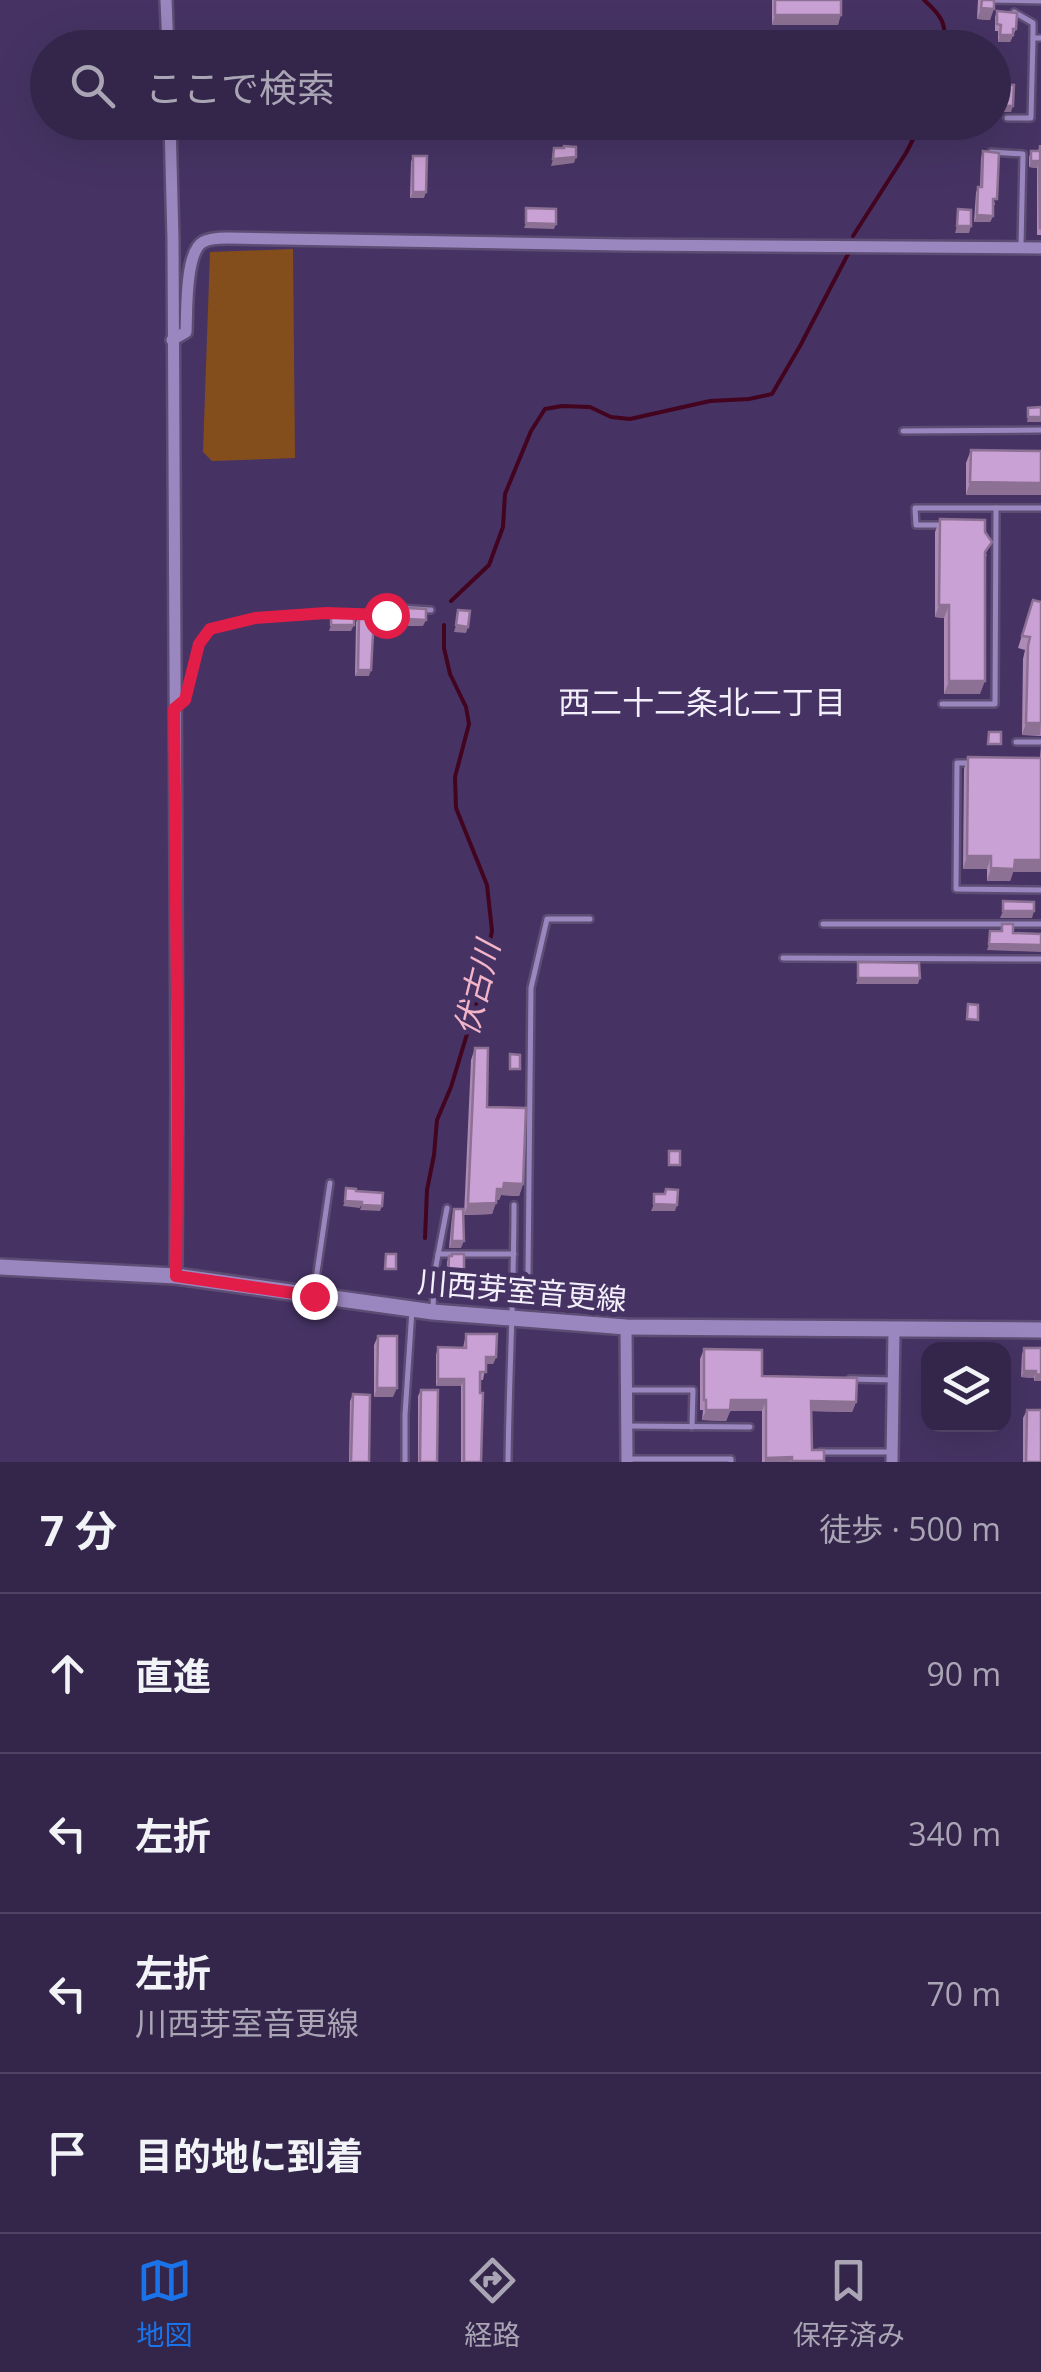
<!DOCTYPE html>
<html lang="ja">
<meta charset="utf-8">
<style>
:root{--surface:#34264b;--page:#3c2e52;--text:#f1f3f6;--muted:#a9a5b5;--line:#4e4363;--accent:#1a73e8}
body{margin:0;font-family:"Open Sans","Noto Sans JP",sans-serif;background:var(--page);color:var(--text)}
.controls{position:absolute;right:30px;bottom:30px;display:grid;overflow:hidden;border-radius:20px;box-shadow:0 10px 40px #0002}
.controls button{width:90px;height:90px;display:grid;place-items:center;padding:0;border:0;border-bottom:2px solid var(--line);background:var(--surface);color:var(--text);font:50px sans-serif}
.stop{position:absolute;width:30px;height:30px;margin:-22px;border:8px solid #e11d48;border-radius:50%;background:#fff}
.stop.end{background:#e11d48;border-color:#fff;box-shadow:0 2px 10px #0008}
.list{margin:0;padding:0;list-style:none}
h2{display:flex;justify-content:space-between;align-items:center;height:130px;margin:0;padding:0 40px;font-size:42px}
h2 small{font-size:32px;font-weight:400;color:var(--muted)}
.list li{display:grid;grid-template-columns:65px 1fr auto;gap:30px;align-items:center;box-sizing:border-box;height:160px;padding:0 40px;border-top:2px solid var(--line)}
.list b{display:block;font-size:38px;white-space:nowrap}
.list p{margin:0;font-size:32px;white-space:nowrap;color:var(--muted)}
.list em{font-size:32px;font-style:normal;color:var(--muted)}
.icon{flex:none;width:55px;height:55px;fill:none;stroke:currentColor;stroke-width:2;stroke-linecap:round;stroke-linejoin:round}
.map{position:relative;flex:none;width:1041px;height:1462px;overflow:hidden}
.search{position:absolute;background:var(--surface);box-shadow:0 10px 40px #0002;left:30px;right:30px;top:30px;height:110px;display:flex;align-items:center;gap:25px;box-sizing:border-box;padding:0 35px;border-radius:55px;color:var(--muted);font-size:38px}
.sheet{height:770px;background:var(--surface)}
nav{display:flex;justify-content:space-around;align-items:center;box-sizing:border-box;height:140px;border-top:2px solid var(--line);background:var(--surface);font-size:28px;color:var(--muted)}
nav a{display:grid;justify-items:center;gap:5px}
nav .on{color:var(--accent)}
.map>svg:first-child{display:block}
.green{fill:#834e1c}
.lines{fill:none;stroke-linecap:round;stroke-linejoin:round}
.stream{stroke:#430420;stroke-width:4}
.service-casing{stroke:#5d4c73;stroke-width:10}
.minor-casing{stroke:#5d4c73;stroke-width:16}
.secondary-casing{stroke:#5d4c73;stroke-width:20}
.service{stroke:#9b87bf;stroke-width:5}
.minor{stroke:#9b87bf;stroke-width:11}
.secondary{stroke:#9b87bf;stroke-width:15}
.wall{fill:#ae8ab6}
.shaded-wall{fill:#8d7194}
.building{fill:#caa1d4;stroke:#8d7194;stroke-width:2.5}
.route{stroke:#e11d48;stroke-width:12}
.labels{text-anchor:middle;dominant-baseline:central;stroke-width:10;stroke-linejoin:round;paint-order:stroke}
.street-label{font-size:30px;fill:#f3effb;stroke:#463364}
.neighbourhood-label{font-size:32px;fill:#f3effb;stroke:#463364}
.water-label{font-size:32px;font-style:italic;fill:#f2b4c6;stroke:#463364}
</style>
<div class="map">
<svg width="1041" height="1462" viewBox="0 0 1041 1462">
<rect width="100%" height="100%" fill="#463364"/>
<path class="green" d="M293,249L295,458L212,461L203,452L210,252Z"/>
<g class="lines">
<g class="stream">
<path d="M924,0C941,15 948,24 943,48"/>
<path d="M853,236L906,153L922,122"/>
<path d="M451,601L489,565L503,527L505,494L531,431L545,409L562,406L590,407L611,417L630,419L710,401L749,399L772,394L800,346L848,254"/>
<path d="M425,1238L427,1190L434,1155L437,1120L451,1087L480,991L492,931L487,885L456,808L455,777L469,724L466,707L450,674L444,648V625"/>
</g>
<g class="service-casing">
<g id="service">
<path d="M992,0L1041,1"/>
<path d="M1014,12L1033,23V38"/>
<path d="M1007,118H1031L1033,38H1041"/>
<path d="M991,152L1023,154L1021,245"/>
<path d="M903,431L1041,430"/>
<path d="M943,525H916L915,508H1041"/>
<path d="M351,614L387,615L398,608L431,610"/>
<path d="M942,704H995L996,508"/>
<path d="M176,707L185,700L199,644L210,629L255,618L340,613"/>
<path d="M1016,742H1041"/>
<path d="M968,763H957L956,889L1041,890"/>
<path d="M823,924H1041"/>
<path d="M783,958L1041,959"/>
<path d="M438,1254H514"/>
<path d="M314,1293L330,1183"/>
<path d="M514,1296L528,1274L531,988L547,919H590"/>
<path d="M433,1309L434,1276L447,1208"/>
<path d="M850,1379L893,1380"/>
<path d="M627,1390H693L692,1427"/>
<path d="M628,1426L750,1427"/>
<path d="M820,1452H892"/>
<path d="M630,1459H731V1462"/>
<path d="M405,1462V1415L412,1310"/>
<path d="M508,1462C509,1376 514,1291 514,1205"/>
</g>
</g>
<g class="minor-casing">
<g id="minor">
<path d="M166,0L168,48"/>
<path d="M170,122L173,240L177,1091L176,1276"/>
<path d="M172,340L186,332C187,312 185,252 203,242C210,238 220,238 228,238L623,245L1041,248"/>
<path d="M626,1327L627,1462"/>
<path d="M892,1462L894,1329"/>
</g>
</g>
<g class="secondary-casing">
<path id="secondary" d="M0,1267L176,1276L433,1312L626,1327L1041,1330"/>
</g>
<use href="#service" class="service"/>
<use href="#minor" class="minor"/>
<use href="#secondary" class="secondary"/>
</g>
<g class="wall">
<path d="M772,0H841L838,25H772Z"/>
<path d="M978,0H994L990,20L977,19Z"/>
<path d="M997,11L1016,29L1010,42H998V31H995V17Z"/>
<path d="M1040,145L1041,235H1037V168L1029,167V157L1031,151H1038Z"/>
<path d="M983,151L995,205H993V216L990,222H974L976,193L978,187H980L981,158Z"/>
<path d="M413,156L424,198H410L411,162Z"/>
<path d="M971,450L1041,451L966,495V463Z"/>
<path d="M940,519L987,555L985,558L980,694H944V618L935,617V532Z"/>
<path d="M1033,600L1041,602V736L1022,735L1023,659L1025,650L1018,648Z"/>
<path d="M359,616L369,676H355L356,622Z"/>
<path d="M1041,745V872H1013L1010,881H987V869H963L964,769L968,757L1040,758Z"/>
<path d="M475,1048L487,1107L523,1184L519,1196L501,1195L499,1200H496L492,1214L464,1215L471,1060Z"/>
<path d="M454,1209L461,1248H449L452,1216Z"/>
<path d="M449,1256L464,1282L462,1289H446L447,1262Z"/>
<path d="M466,1334L496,1357L493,1364H486L483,1380H480L481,1462H461V1386H436V1355L438,1347L463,1348Z"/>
<path d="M378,1336L393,1397H374V1345Z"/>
<path d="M1024,1348H1041V1381H1034V1378L1021,1377L1022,1354Z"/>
<path d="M704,1349L762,1376L856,1402L852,1412L811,1411L812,1450H824V1462H762V1411H730L726,1421L702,1420L703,1410H700V1359Z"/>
<path d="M421,1390L437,1462H418V1396Z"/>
<path d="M353,1394L369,1462H349L350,1401Z"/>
<path d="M1027,1410L1041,1462H1023V1418Z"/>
</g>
<g class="shaded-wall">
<path d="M981,8L994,9L990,20L977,19Z"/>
<path d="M775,15H841L838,25H772Z"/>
<path d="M1000,35H1013L1010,42H998Z"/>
<path d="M994,106H1013L1011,112H994Z"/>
<path d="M576,157L574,163L551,166L553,159Z"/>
<path d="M1031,161H1039L1037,168L1029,167Z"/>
<path d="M413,192H426L424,198H410Z"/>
<path d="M977,215L993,216L990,222H974Z"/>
<path d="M526,223L556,224L554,229L524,228Z"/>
<path d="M957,226H971L969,233H955Z"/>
<path d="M1028,417H1041V422H1027Z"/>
<path d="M970,482L1041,483V495H966Z"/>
<path d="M939,605H949L944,618L935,617Z"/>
<path d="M407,619L426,620L423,626H404Z"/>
<path d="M331,625H354L351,631H329Z"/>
<path d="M456,625L468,627L466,633L454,632Z"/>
<path d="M358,670H371L369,676H355Z"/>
<path d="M949,681H985L980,694H944Z"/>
<path d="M1026,723H1041L1040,735H1022Z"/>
<path d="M967,856H991L987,869H963Z"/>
<path d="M1015,860H1041V872H1013L1010,881H987L991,868Z"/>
<path d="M1003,911H1034L1032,918H1000Z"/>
<path d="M989,944L1041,945V952L987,950Z"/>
<path d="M858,978H920L918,984H856Z"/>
<path d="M504,1183L523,1184L519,1196L501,1195L499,1200H493L497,1189Z"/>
<path d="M345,1201L362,1202L360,1208L343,1206Z"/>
<path d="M496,1203L492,1214L464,1215L468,1204Z"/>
<path d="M654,1204L677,1205L675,1211H651Z"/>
<path d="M362,1205L382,1206L380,1211L360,1210Z"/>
<path d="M452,1241H464L461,1248H449Z"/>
<path d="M448,1282H464L462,1289H446Z"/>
<path d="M486,1357H496L493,1364H483Z"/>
<path d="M1024,1371H1036L1034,1378L1021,1377Z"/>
<path d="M1036,1374L1041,1375V1381H1034Z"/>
<path d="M438,1379H464L461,1386H436Z"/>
<path d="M377,1388H397L393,1397H374Z"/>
<path d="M731,1400H766L762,1411H730L726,1421L702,1420L706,1410Z"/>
<path d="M811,1401L856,1402L852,1412L808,1411Z"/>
<path d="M792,1457L790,1462H764L766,1458Z"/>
</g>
<g class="building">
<rect x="775" y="0" width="66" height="15"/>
<path d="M982,0H994V9L981,8Z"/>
<path d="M997,11L1017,13L1016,29H1013V35H1000L1001,25L997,24Z"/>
<path d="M994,84L1014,85L1013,106H994Z"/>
<path d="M1040,145L1041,228H1040L1039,161H1031V151H1040Z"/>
<path d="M564,146L576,147V157L553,159L554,148H564Z"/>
<path d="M983,151L999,153L997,199H993V216L977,215L978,187H982Z"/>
<path d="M413,156H427L426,192H413Z"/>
<path d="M526,208L556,209V224L526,223Z"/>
<path d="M958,209L971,210V226H957Z"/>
<path d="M1041,407V417H1028V408Z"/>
<path d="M971,450L1041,451V483L970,482Z"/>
<path d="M940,519L985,520V532L992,542L985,552V681H949V605H939Z"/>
<path d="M1033,600L1041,602V723H1026L1028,646L1030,637L1022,636Z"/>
<path d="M407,608L426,609V620L407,619Z"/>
<path d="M458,610L470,611L468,627L456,625Z"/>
<path d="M331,613L354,614V625H331Z"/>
<path d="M359,616H374L371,670H358Z"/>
<path d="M989,732H1001V744H988Z"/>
<path d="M968,757L1041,758V860H1015L1014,869L991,868V856H967Z"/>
<path d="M1003,901L1034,902V911H1003Z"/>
<path d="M1002,924H1013V933L1041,934V945L989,944L990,931H1002Z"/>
<path d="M858,962L919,963L920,978H858Z"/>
<path d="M968,1004L978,1005V1020L967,1019Z"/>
<path d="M475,1048H488L487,1107L526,1108L523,1184L504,1183L503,1189H497L496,1203L468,1204Z"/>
<path d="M510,1054L520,1055V1069H510Z"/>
<rect x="669" y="1151" width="11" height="14"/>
<path d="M346,1188L356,1189V1191L383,1193L382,1206L362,1205V1202L345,1201Z"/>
<path d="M666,1189L678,1190L677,1205L654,1204V1194H665Z"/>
<path d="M454,1209H463L464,1241H452Z"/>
<path d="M386,1254H396V1269H385Z"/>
<path d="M452,1254H464V1282H448L449,1256H452Z"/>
<path d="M466,1334H497L496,1357H486V1372H480V1393H483L481,1462H464V1379H438V1347L466,1348Z"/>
<path d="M378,1336H397V1388H377Z"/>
<path d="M1024,1348H1041V1375L1036,1374V1371H1024Z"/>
<path d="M704,1349L762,1350V1376L857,1378L856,1402L811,1401L812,1450H824V1461H792V1457L766,1458V1400H731L730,1410H706V1400H704Z"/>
<path d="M421,1390H438L437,1462H420Z"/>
<path d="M353,1394L370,1395L369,1462H351Z"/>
<path d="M1027,1410H1041V1462H1026Z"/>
</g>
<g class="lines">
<path class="route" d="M314,1296L176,1276L178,1091L174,709L185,700L199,644L210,629L255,618L326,613L386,615"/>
</g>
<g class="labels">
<g class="street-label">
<text transform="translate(522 1290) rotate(5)">川西芽室音更線</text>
</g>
<g class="neighbourhood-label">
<text x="702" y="701">西二十二条北二丁目</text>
</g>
<g class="water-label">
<text transform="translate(476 988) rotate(-76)">伏古川</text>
</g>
</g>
</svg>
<div class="controls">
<button><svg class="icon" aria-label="layers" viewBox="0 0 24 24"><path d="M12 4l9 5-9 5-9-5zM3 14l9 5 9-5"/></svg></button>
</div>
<div class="stop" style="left:386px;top:615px"></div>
<div class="stop end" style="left:314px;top:1296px"></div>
<div class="search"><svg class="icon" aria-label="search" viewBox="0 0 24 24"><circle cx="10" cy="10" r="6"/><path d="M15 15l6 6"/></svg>ここで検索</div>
</div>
<section class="sheet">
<h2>7 分<small>徒歩 · 500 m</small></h2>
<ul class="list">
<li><svg class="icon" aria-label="ahead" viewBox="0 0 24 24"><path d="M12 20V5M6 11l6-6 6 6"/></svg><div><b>直進</b></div><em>90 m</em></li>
<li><svg class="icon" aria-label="left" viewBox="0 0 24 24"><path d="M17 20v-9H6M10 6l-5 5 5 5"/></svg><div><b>左折</b></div><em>340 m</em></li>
<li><svg class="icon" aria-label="left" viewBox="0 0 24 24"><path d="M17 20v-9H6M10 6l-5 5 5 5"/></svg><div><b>左折</b><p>川西芽室音更線</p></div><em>70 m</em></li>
<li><svg class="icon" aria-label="arrive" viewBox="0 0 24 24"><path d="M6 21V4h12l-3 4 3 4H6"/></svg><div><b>目的地に到着</b></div></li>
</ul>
</section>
<nav>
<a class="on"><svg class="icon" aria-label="map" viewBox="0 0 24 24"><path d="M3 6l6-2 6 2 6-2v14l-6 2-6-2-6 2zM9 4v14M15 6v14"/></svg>地図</a>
<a><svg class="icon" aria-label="directions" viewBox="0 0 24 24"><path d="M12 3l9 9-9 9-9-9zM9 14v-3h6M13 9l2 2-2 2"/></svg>経路</a>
<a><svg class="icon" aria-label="saved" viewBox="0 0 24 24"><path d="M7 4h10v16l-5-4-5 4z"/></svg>保存済み</a>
</nav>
